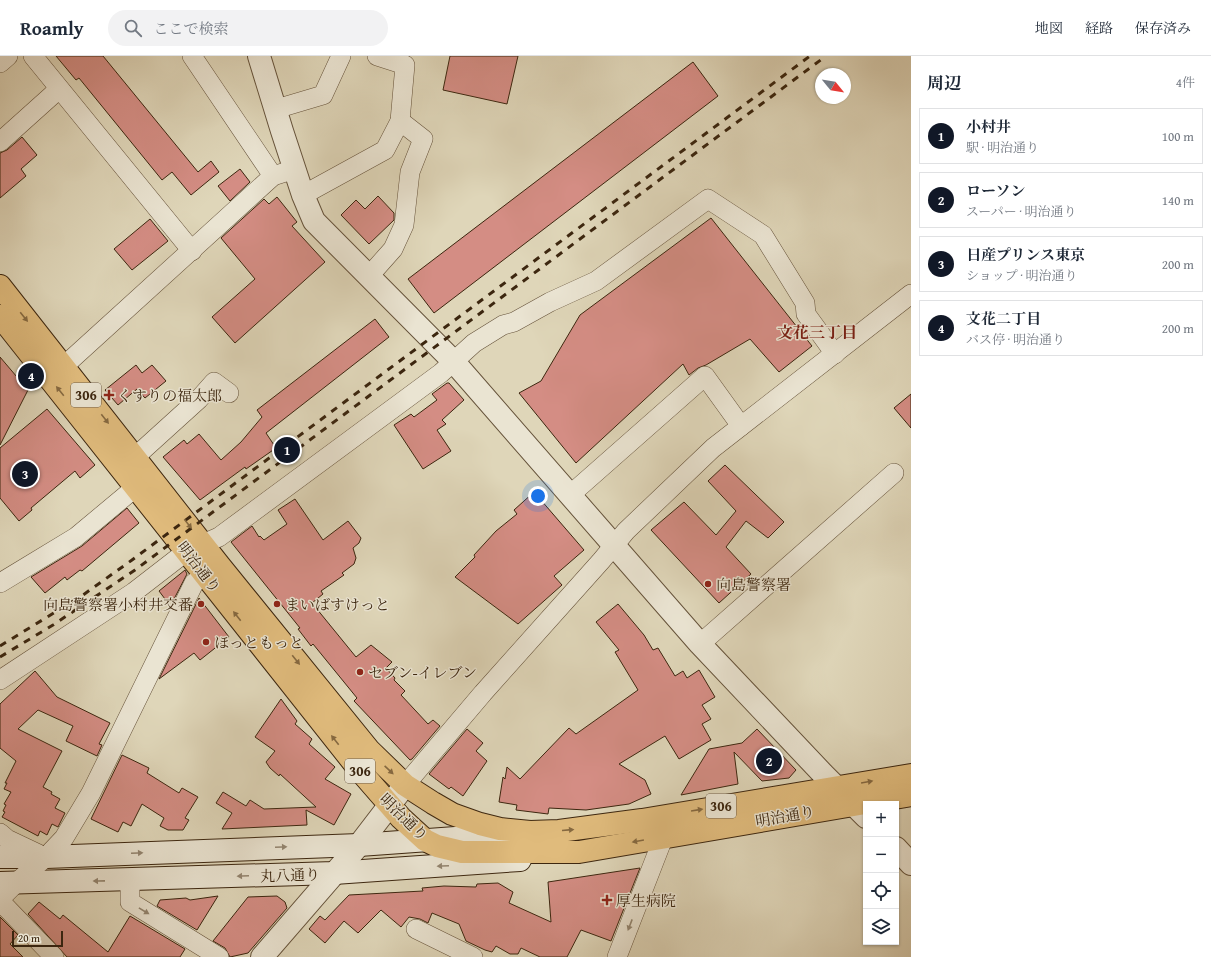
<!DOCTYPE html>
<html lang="ja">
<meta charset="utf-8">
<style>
:root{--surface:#fff;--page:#f2f2f3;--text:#1f2937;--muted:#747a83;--line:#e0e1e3;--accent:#111827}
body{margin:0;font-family:"Gentium Book Plus","Noto Serif JP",serif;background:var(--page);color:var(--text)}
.controls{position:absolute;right:12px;bottom:12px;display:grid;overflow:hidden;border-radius:0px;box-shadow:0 1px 3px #0004}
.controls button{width:36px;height:36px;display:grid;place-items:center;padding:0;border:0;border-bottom:1px solid var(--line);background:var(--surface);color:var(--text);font:20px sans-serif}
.compass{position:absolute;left:815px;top:12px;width:36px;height:36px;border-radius:50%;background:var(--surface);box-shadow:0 1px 3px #0004;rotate:120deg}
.scale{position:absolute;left:12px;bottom:10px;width:51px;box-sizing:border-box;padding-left:4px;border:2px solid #3c260f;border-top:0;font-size:11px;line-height:14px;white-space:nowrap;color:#3c260f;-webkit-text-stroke:3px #eae4d2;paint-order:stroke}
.you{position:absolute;left:538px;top:440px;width:14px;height:14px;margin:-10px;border:3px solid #fff;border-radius:50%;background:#1a73e8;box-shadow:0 0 0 6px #1a73e833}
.badge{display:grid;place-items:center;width:26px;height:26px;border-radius:50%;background:var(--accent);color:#fff;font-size:13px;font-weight:700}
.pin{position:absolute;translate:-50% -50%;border:2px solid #fff;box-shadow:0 1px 4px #0006}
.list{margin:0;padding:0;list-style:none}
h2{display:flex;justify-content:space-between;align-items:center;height:52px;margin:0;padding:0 16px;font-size:17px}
h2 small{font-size:13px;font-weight:400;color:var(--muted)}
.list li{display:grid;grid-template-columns:26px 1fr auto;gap:12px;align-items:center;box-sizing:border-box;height:56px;margin:0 8px 8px;padding:0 8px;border:1px solid var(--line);border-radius:0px}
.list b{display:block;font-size:15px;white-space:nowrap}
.list p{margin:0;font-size:13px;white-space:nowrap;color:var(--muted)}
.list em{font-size:13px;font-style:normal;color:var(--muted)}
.icon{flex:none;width:22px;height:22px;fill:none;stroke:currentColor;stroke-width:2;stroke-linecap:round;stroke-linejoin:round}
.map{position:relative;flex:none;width:911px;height:901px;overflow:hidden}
header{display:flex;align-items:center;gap:24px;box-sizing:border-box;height:56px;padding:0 20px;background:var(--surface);border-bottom:1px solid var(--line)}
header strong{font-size:19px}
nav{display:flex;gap:22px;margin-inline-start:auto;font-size:14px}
.search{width:280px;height:36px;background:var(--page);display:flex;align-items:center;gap:10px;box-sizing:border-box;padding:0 14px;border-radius:22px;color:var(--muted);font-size:15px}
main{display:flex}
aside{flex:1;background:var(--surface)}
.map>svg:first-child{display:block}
.building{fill:#d48d84;stroke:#3c260f}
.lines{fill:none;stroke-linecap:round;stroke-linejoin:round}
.minor-casing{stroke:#65523a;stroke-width:20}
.tertiary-casing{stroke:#65523a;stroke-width:24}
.secondary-casing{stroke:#3c260f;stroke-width:24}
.primary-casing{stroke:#3c260f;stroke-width:24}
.minor{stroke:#eae4d2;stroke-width:19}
.tertiary{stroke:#eae4d2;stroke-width:22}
.secondary{stroke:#eae4d2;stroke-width:22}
.primary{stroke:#e0bb7c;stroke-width:22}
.rail{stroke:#3c260f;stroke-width:3;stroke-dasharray:7 7;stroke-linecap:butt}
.oneway{fill:#866940}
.oneway2{fill:#938570}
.poi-dot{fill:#8f2418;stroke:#eae4d2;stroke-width:1.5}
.labels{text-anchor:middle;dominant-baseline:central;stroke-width:3;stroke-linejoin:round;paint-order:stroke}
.shield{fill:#eae4d2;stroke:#705f4a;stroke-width:1}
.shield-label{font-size:14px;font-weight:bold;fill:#3c260f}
.poi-label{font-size:15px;fill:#3c260f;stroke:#eae4d2;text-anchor:start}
.street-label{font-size:15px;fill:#3c260f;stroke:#eae4d2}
.neighbourhood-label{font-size:16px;font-weight:bold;fill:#7a1f14;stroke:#eae4d2}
</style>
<header>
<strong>Roamly</strong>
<div class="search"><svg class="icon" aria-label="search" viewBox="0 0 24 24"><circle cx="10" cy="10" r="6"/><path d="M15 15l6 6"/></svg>ここで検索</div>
<nav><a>地図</a><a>経路</a><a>保存済み</a></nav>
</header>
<main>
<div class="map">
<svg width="911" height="901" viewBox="0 0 911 901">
<rect width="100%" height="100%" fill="#dfd6b9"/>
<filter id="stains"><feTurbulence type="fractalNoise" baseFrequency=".005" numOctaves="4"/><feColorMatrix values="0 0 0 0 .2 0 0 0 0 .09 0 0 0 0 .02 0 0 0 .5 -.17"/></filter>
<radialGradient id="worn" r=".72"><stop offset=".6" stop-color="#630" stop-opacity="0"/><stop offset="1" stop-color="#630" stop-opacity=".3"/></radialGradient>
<g class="building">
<path d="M56,0H103L198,116L211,105L219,116L191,139L172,116L162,124L79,22L76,24Z"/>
<path d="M450,0H518L507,48L443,34Z"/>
<path d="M693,6L718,40L434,257L408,223Z"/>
<path d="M22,81L37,99L21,113L26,120L0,142V97L7,94Z"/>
<path d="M240,113L250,126L230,145L218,130Z"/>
<path d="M378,140L394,157V164L369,188L341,159L356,144L365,153Z"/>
<path d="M277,141L297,166L292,170L325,206L235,287L212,261L255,223L221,182L264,143L269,148Z"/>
<path d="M711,162L812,290L779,316L750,283L706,309L698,312L689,319L683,308L576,407L519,337L541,325L580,259Z"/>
<path d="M150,163L168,185L132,214L114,193Z"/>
<path d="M375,263L389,281L266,377L276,392L246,413L245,411L200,444L163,401L184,384L187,388L199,378L221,404L241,386L262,361L257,354Z"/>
<path d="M0,301L28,334L0,389Z"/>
<path d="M136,309L142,317L152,309L166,325L145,342L137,333L118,349L105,334Z"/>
<path d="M447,327H449L464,344L442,364L446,368L437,374L451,395L423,413L394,369L411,358L414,361L437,344L432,338Z"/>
<path d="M911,338V372L894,352Z"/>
<path d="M47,353L95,409L80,422L75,415L31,452L32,454L19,465L0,442V392Z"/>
<path d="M725,409L784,466L768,482L746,465L726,491L751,518L719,547L651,474L684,446L716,479L736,455L708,425Z"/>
<path d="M534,436L584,494L554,520L562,529L518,568L455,521L475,501L474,499L496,475L517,458L514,454Z"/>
<path d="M295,443L323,484L348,465L361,482L359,487L353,492L356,502L354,508L342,517L344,519L321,535L323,538L312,547L356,601L371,589L392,606L386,612L395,622L394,624L405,635L401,639L428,668L433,664L440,670L412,703L410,704L354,645L357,642L313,588L311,590L298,573L300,572L231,486L252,470L259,481L260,480L264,484L287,468L278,454Z"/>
<path d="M127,452L139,467L82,515L80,514L67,524L65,521L45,537L31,521L82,490Z"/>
<path d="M185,514L187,518L174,543L168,547L159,535Z"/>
<path d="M199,542L229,581L200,604L194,597L159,623Z"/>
<path d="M618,548L644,579L653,594L658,592L675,620L683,615L687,622L699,614L715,641L702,649L711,663L702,668L711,684L679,703L665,680L619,708L645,724L651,738L629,748L586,754L549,752L548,758L516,754L517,749L499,746L503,721L505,723L507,711L520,723L569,672L576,678L638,634L615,596L619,594L596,566Z"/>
<path d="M35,615L57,641L110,667L99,688L102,689L97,700L66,685L73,670L38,654L18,673L62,695L43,731L52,736L51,738L60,743L55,752L65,757L58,771L52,768L47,779L40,775L38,780L2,761L5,756L3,755L6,749L4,748L11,736L4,733L7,727H5L16,705L0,692V648Z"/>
<path d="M281,643L297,665L295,668L312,683L309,688L335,711L325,723L351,738L334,769L306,754L307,769L222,773L232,757L216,747L223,736L246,750L250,744L264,753L316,751L280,718L279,720L270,712L266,706L275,695L255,681Z"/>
<path d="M467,673L483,687L476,695L487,705L463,740L451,731L449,733L429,718Z"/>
<path d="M757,673L796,714L789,722L762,725L734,696L738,728L681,739L709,693L742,687Z"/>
<path d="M122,699L149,712L147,717L179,737L182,732L198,741L185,762L189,764L183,774H168L160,770L164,762L142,748L131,770L123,766L118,776L91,763Z"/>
<path d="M640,812L611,885L581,874L567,901H540L521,892L518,898H510L496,890L492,896L485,894L466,885L459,868L432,857L428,867L420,863L409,861L401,871L381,854L358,877L344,865L325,887L309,873L320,860L325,864L349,839L423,835L422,832L444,830L476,831L477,828L498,827L513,836L509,847L551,866L548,826Z"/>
<path d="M218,840L197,874L157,850L160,844L186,842L190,844Z"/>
<path d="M277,840L285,846L287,852L248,897L230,901L225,892L213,885L248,841Z"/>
<path d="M39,846L60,863L63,859L108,896L130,860L185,893L180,901H67L28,858Z"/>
<path d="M0,861L18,879L10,888L23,901H0Z"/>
</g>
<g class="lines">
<g class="minor-casing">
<g id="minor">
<path d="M33,0L192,195"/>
<path d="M192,0L273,120"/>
<path d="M0,7L8,0"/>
<path d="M276,53L323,39L341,0"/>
<path d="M0,86L59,33"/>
<path d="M303,139L385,94L400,65L405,9L377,0"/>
<path d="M369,220L393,193L404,169L410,116L423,83L400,65"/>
<path d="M64,310L273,120L295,113"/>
<path d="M135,401L199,343L214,326L229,337"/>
<path d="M570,439L705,320L741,370"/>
<path d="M0,527L76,481L136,431"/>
<path d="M700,588L894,417"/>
<path d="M0,624L134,536L187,495L219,481L441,317L474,287L503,269L514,266L550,246L596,225L708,143L763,179L805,247L806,258L835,298"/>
<path d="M405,729L483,637L601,505L626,475L713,392L911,238"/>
<path d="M0,777L7,783L45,801"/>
<path d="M130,824V846L219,901"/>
<path d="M0,843L17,826L46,801L64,782L91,737L194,527L217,510"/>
<path d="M0,845L54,901"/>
<path d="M416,873L473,901"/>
<path d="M617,901L664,780"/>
</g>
</g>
<g class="tertiary-casing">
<g id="tertiary">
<path d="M259,0L282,75L303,139L314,165L454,306L700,588L823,718L866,761"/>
<path d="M896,792L911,808"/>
<path d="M262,901L359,789L405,729"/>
</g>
</g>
<g class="secondary-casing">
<g id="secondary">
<path d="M0,801H46L359,789L512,778"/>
<path d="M0,827L334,817L520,804"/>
</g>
</g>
<g class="primary-casing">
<g id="primary">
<path d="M0,230L219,509L369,694L405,729L433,747L452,758L480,768L500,773L530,776L559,775L642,764L911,719"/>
<path d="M0,260L361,716L401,762L425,784L437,790L462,796H579L911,739"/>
</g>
</g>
<use href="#minor" class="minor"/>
<use href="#tertiary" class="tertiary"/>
<use href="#secondary" class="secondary"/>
<use href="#primary" class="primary"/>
<g class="rail">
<path d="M0,590L83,539L132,504L810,0"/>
<path d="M0,601L53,569L135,514L826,0"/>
</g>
</g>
<defs><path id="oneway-solid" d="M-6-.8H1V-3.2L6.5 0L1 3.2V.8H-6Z"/></defs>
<g class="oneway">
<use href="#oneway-solid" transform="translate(24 261) rotate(51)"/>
<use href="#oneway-solid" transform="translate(60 335) rotate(-129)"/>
<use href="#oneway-solid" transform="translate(105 363) rotate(52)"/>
<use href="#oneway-solid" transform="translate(188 468) rotate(52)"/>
<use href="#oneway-solid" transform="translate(237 560) rotate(-128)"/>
<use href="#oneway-solid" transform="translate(296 604) rotate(51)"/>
<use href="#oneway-solid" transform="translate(335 684) rotate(-128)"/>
<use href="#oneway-solid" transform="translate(389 714) rotate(43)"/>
<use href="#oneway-solid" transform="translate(867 726) rotate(-10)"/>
<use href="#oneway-solid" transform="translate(697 754) rotate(-9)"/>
<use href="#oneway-solid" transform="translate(568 774) rotate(-5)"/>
<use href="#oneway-solid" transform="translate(638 785) rotate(170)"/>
</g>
<g class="oneway2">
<use href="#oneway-solid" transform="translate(281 791) rotate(-2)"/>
<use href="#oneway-solid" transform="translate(137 797) rotate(-3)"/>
<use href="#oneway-solid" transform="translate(443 810) rotate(177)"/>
<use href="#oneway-solid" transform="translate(243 820) rotate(178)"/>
<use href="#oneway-solid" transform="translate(99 825) rotate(179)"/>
<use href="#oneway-solid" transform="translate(144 855) rotate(31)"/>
<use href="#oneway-solid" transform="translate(630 869) rotate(111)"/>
</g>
<g class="poi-dot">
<path d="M107 333h4v4h4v4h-4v4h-4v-4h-4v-4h4z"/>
<circle cx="708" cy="528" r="4"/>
<circle cx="201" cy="548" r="4"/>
<circle cx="277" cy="548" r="4"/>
<circle cx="206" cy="586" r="4"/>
<circle cx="360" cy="616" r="4"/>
<path d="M605 838h4v4h4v4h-4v4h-4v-4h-4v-4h4z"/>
</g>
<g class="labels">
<g class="shield">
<rect x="71" y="327" width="30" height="24" rx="3"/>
<rect x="345" y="703" width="30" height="24" rx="3"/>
<rect x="706" y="738" width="30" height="24" rx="3"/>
</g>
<g class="shield-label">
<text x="86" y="339">306</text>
<text x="360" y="715">306</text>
<text x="721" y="750">306</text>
</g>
<g class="poi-label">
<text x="117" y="339">くすりの福太郎</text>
<text x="716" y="528">向島警察署</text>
<text x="193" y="548" text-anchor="end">向島警察署小村井交番</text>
<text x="285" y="548">まいばすけっと</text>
<text x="214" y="586">ほっともっと</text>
<text x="368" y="616">セブン-イレブン</text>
<text x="616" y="844">厚生病院</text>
</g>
<g class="street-label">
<text transform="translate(199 511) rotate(52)">明治通り</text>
<text transform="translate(785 760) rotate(-10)">明治通り</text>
<text transform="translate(404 761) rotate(44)">明治通り</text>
<text transform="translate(290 819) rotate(-2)">丸八通り</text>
</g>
<g class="neighbourhood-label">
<text x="817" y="276">文花三丁目</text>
</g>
</g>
<rect width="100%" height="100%" filter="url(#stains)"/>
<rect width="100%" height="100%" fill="url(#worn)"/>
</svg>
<div class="controls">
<button>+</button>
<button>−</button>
<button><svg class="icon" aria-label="locate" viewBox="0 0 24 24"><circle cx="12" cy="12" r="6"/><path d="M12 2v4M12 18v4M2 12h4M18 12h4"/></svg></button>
<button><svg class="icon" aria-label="layers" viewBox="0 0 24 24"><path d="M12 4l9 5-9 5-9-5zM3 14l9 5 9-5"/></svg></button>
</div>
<svg class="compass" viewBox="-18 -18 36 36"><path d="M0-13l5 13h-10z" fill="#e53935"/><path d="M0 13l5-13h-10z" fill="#747a83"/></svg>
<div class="scale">20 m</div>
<div class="you"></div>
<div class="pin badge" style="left:287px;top:394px">1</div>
<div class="pin badge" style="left:769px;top:705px">2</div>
<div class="pin badge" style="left:25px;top:418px">3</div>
<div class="pin badge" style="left:31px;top:320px">4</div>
</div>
<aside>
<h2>周辺<small>4件</small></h2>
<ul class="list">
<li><span class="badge">1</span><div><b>小村井</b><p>駅 · 明治通り</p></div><em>100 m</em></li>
<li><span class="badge">2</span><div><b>ローソン</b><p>スーパー · 明治通り</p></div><em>140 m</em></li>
<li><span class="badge">3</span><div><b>日産プリンス東京</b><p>ショップ · 明治通り</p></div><em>200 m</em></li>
<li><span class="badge">4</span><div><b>文花二丁目</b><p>バス停 · 明治通り</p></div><em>200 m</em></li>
</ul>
</aside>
</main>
